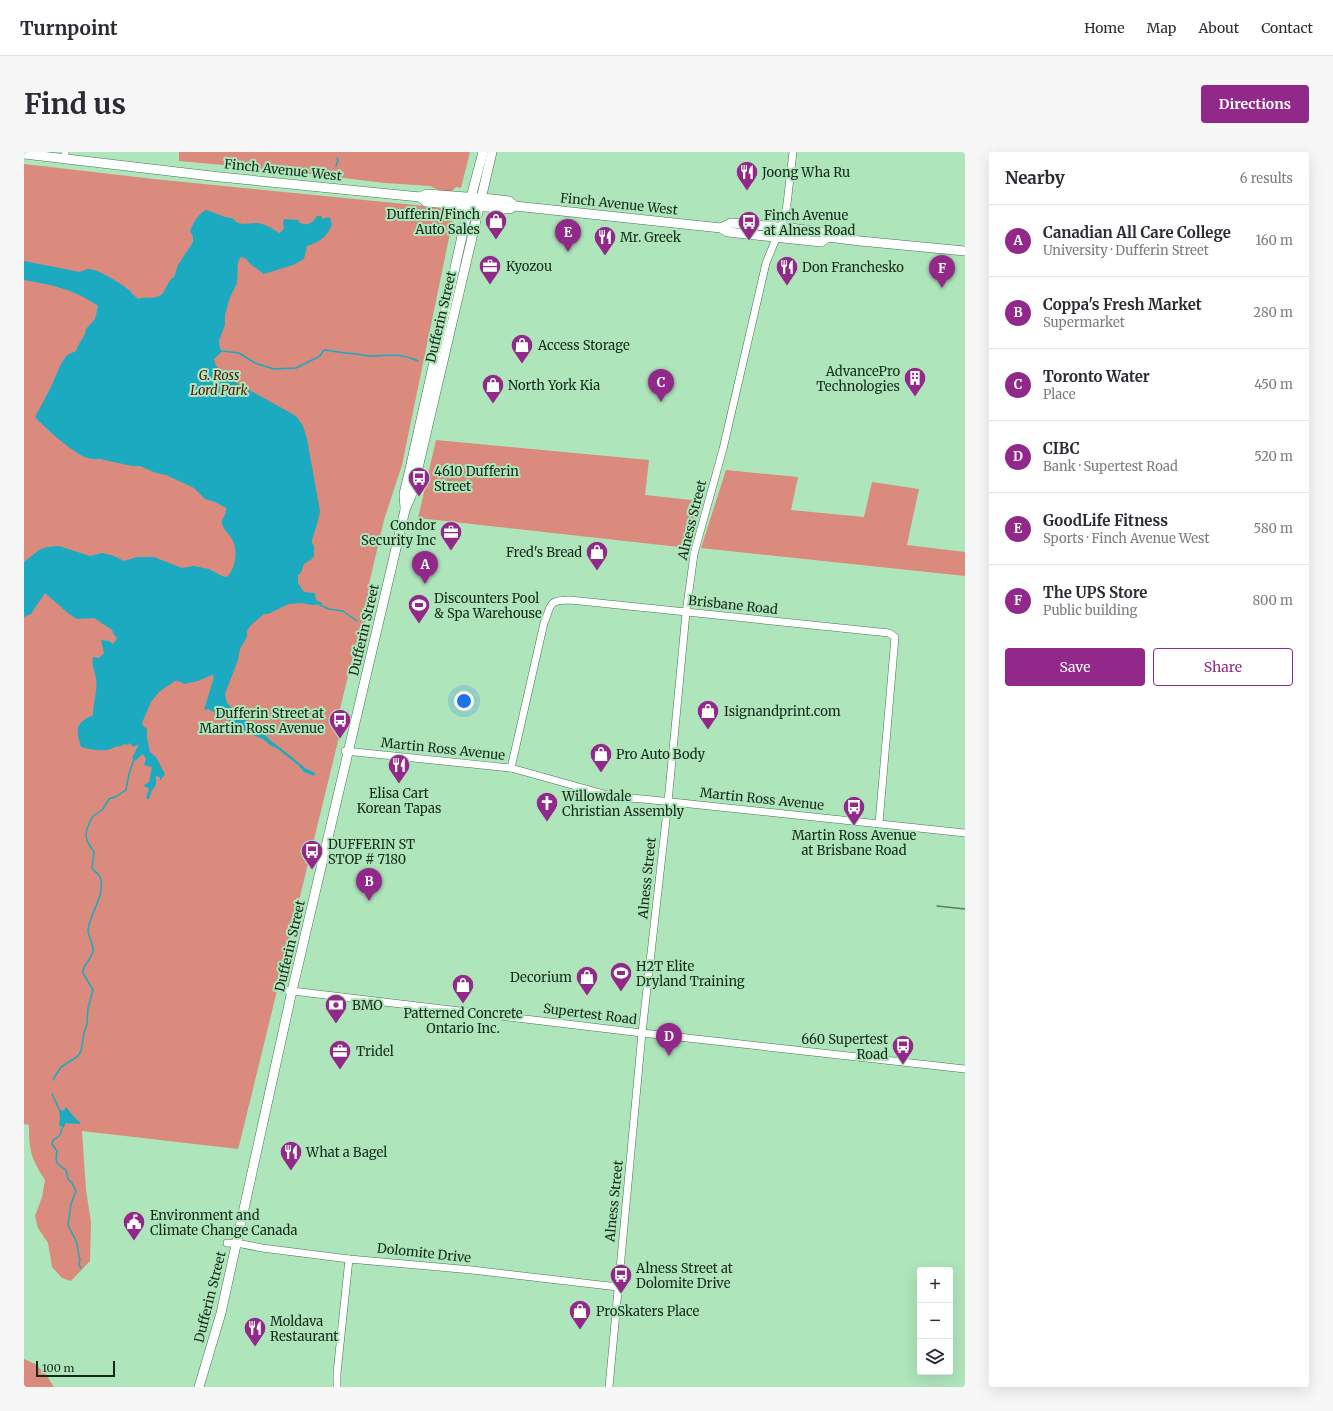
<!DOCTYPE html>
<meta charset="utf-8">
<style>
:root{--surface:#fff;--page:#f7f7f7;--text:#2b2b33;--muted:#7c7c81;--line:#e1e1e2;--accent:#93288b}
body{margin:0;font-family:Merriweather,serif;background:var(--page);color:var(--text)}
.controls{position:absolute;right:12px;bottom:12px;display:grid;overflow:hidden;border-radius:4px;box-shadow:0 4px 16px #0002}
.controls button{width:36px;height:36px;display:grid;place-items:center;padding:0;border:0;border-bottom:1px solid var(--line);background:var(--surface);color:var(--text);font:20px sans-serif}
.scale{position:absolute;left:12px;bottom:10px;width:79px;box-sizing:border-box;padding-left:4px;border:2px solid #142919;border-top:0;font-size:11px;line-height:14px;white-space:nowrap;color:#142919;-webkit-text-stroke:3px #afe5bb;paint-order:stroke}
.you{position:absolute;left:440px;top:549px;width:14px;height:14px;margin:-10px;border:3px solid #fff;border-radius:50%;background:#1a73e8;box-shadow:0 0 0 6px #1a73e833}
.badge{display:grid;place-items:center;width:26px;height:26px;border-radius:50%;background:var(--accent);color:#fff;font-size:13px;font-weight:700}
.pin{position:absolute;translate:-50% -33px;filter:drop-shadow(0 1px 2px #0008)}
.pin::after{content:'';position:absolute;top:21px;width:14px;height:12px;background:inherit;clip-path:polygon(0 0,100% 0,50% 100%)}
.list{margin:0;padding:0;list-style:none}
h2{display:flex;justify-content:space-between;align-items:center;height:52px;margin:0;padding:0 16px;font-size:17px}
h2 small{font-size:13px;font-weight:400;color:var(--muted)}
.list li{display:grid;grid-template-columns:26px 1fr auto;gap:12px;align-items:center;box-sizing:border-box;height:72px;padding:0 16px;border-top:1px solid var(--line)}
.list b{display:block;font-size:15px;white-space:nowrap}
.list p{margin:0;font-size:13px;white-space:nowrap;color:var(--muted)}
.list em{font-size:13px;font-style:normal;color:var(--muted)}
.actions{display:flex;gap:8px;padding:12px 16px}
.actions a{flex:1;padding:9px 0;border:1px solid var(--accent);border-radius:4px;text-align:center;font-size:14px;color:var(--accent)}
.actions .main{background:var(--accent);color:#fff}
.icon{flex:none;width:22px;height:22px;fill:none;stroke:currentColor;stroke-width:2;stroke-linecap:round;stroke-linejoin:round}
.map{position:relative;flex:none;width:941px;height:1235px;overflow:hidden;border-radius:4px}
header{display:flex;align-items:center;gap:24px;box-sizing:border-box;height:56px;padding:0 20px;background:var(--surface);border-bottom:1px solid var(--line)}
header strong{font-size:19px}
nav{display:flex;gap:22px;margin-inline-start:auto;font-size:14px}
.intro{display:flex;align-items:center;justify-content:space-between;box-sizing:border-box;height:96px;padding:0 24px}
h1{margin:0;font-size:28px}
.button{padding:10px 18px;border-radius:4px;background:var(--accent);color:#fff;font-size:14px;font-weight:700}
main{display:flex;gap:24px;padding:0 24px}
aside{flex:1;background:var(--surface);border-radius:4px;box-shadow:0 4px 16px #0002}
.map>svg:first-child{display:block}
.green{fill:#db8b7d}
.water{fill:#1caac0}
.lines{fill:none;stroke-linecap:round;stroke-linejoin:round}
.stream{stroke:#1caac0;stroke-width:1.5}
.minor-casing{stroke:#447551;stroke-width:8}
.major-casing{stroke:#447551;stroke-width:10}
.minor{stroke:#fff;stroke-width:7}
.major{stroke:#fff;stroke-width:9}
.rail{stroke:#597d61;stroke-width:1.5}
.labels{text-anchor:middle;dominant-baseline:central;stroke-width:4;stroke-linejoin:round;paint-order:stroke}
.street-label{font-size:13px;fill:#142919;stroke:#afe5bb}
.poi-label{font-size:13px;fill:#142919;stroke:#afe5bb;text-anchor:start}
.park-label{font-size:13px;font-style:italic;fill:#581209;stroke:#afe5bb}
</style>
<header>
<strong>Turnpoint</strong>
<nav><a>Home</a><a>Map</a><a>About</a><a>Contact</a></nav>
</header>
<div class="intro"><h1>Find us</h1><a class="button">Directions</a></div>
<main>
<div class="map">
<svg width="941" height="1235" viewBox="0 0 941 1235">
<rect width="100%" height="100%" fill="#afe5bb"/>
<g class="green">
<path d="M155,0H446L437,36L432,35L427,40L415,38L406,34L361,31L253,18L155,9Z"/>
<path d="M0,12L130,27L431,57L378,313L360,368L345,432V459L328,508L316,557L317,577L216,990L214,997L58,979L62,1038L67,1070L66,1109L47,1129L38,1126L28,1115L24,1091L14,1076L11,1064L18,1045L21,1028C7,1006 5,999 5,973L0,972Z"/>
<path d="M412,288L625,308L621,343L677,349L671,367L664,396L394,366Z"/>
<path d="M702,318L774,325L767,358L840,365L848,330L895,337L883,393L941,400V424L677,396Z"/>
<path d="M0,1207L11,1212L21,1221L30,1235H0Z"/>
</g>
<g class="water">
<path d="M182,58C191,60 199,66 208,66C217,76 223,70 233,71C241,72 248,76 255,81L258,79L260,76L259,72L260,67L274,68L276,71C284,74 289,71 293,64H297L299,67L304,65L306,66L308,72C304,85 295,90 283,94L280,107L269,113L240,122L226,112L222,107L218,105L216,106L214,110L213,131L205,148L201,163V173L195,189L196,197L199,199L190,207L192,214L211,230L272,264L279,274L283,287L296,359L294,369L288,388V391L290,394V403L288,407L280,412L277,421L274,423V431L280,440L291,441L292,448L298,451V452L288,453L278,451L265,452L244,462H240L227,473L223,479V485L216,497L214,508L201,542L203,551L209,557L229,574L235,577L246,588L264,602L281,616L291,621L290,624L280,620L274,613L254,597L246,593L239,587L221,580L208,570L184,557L180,558L190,525L188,523L174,529L161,532L154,529H151L135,540L127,550L118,571L120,575L123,576V586L126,600L132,605L141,622L136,629V625L132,624C132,629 133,635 128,638L125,647H123L122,645L125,638L124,636L121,635L120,633L125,630L128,615L120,613L122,607L119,602L114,606L112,609L108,606L115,592L109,595L106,591L104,593L100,592L97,594C90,594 89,597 83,598C77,599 62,597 57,595C51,576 52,571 69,563C69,551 74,538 72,527C71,519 67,513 69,505L75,506L80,501L77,488L85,489L89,492L93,486L90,483L88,478L70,466L53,467L45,462L21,441L7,462L0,465V410L15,398L23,395L35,394L66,404L78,401L90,404L100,409L113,405H130L158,416L170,414L185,417L198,424L203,425C212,416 214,398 208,387C205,381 199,378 198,371C197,366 203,364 202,356L191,350L181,347L170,336L142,323L132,321L116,314H108L76,307C72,308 62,306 58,304C43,295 23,278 11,265L26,237L37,212L43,203L52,199L55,192L61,182L62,177L71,167L74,154C50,137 28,133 0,128V109L56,120C59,119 62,117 65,117C74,117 98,132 105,138C108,141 110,144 114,147C121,144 130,148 137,143C143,138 143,128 150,125L154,113L169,90V84L166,79C169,71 174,62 182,58Z"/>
<path d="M42,955L51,966L56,970V972L41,971L40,976L35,973L36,966L35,957L40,959Z"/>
</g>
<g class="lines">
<g class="stream">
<path d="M312,14L314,8L313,6"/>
<path d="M199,199L215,201L231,211L250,217L272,216L296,204L299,199L301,198C312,200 322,201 332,202C336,202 341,204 345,204C365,204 374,200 394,209"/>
<path d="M294,452L305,457L319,459L333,469"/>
<path d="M29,928L37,915L54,904L57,899L60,881L63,872L64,856L69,838L59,821V818C61,812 66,808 68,802C72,794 64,786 64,778C66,761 80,746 77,728C76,721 71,721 68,716L70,700L63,689L62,683L63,677L68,665L79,657L85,647L93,644L102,638L105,622L110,607"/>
<path d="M28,942L35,957"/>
<path d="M38,976C37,982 36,985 29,988L28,992L33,999C31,1012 32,1011 42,1018L44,1027L48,1031L52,1039L47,1052L44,1073L53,1091L55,1105L56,1107L55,1113L57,1116"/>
</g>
<g class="minor-casing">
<g id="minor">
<path d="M41,6V0"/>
<path d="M321,599L487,616L580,642L603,646L619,647L941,681"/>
<path d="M487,616L520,471C528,454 522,448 546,448L865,481L871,485L855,671"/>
<path d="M260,838L618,881L941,917"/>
<path d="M203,1091L218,1092L238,1096L325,1107L448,1118L594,1135"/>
<path d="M313,1235V1221L325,1107"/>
<path d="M585,1235L618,881L644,650L662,461L670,402L699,297L742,111L760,67L763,52L769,0"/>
</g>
</g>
<g class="major-casing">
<g id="major">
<path d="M0,2L196,25L396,45L403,42L468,47L485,49L491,54L697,76L704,80L797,90L804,85"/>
<path d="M396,45L402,50L486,57L491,54"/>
<path d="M697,76L707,71L766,76L798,80L804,85L836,89L941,99"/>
<path d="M381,356L380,342L386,317L445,53L459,0"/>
<path d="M175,1235L197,1161L268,839L381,358L387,344L391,329L468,0"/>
</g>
</g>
<use href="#minor" class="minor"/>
<use href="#major" class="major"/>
<path class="rail" d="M913,754L941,757"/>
</g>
<defs>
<g id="restaurant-pin" transform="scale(1.15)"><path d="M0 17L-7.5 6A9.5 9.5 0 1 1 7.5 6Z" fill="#93288b" stroke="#afe5bb"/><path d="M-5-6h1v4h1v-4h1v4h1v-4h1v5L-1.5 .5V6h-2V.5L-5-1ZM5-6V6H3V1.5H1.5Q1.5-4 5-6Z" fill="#fff"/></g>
<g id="shop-pin" transform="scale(1.15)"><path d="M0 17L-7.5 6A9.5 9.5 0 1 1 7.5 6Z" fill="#93288b" stroke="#afe5bb"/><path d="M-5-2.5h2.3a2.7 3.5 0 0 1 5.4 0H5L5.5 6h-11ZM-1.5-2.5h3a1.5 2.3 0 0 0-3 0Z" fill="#fff"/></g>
<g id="bus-pin" transform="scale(1.15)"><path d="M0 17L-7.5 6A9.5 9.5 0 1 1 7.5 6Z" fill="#93288b" stroke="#afe5bb"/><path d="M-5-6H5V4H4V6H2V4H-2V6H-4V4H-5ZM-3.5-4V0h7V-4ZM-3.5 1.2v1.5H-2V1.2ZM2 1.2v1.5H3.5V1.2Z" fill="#fff"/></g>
<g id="office-pin" transform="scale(1.15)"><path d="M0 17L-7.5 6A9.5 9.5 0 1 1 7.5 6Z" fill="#93288b" stroke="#afe5bb"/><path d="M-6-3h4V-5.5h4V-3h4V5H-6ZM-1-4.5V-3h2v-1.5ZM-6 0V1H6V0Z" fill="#fff"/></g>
<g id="building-pin" transform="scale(1.15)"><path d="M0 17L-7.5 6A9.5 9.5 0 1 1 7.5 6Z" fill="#93288b" stroke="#afe5bb"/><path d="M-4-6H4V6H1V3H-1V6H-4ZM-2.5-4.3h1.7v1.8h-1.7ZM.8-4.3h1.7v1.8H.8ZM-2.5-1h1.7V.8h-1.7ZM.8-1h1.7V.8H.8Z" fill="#fff"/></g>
<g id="stadium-pin" transform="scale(1.15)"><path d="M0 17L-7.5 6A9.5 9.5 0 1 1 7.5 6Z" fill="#93288b" stroke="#afe5bb"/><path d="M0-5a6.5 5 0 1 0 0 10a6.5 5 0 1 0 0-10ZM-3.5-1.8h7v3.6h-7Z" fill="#fff"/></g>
<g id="church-pin" transform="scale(1.15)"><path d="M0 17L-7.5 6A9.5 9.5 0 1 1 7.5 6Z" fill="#93288b" stroke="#afe5bb"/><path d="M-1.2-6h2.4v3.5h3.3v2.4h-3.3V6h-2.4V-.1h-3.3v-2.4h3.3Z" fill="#fff"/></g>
<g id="bank-pin" transform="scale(1.15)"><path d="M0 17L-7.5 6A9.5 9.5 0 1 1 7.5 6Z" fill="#93288b" stroke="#afe5bb"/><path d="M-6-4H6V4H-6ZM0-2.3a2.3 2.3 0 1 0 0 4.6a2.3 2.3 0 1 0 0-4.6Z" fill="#fff"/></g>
<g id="civic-pin" transform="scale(1.15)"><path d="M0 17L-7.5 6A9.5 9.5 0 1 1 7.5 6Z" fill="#93288b" stroke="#afe5bb"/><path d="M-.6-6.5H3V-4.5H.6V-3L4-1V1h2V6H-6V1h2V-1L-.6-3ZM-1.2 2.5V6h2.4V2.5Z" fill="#fff"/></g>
</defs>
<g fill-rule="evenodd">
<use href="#restaurant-pin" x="723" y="20"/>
<use href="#shop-pin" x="472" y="69"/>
<use href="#bus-pin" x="725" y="70"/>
<use href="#restaurant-pin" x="581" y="85"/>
<use href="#office-pin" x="466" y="114"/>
<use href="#restaurant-pin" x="763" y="115"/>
<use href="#shop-pin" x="498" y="193"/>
<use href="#building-pin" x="891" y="226"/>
<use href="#shop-pin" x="469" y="233"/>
<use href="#bus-pin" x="395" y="326"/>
<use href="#office-pin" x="427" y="380"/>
<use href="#shop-pin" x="573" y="400"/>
<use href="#stadium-pin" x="395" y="453"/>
<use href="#shop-pin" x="684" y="559"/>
<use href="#bus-pin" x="316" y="568"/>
<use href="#shop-pin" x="577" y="602"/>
<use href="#restaurant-pin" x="375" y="613"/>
<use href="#church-pin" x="523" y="651"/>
<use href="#bus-pin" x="830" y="655"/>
<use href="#bus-pin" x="288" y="699"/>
<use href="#stadium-pin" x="597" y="821"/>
<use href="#shop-pin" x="563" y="825"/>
<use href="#shop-pin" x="439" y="833"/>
<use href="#bank-pin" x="312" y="853"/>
<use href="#bus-pin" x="879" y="894"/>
<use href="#office-pin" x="316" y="899"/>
<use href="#restaurant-pin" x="267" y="1000"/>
<use href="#civic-pin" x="110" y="1070"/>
<use href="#bus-pin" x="597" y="1123"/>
<use href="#shop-pin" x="556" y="1159"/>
<use href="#restaurant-pin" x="231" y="1176"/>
</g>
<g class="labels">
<g class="street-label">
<text transform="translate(259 18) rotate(6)">Finch Avenue West</text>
<text transform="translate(595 52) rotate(6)">Finch Avenue West</text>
<text transform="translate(417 165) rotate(-77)">Dufferin Street</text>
<text transform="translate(668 368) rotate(-76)">Alness Street</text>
<text transform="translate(709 453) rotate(6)">Brisbane Road</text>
<text transform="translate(340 478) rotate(-77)">Dufferin Street</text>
<text transform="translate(419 597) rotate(6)">Martin Ross Avenue</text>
<text transform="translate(738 647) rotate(6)">Martin Ross Avenue</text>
<text transform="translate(623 726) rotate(-84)">Alness Street</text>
<text transform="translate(266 794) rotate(-77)">Dufferin Street</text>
<text transform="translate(566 862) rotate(7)">Supertest Road</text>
<text transform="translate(590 1049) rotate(-84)">Alness Street</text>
<text transform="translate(400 1101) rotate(6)">Dolomite Drive</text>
<text transform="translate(186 1145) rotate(-76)">Dufferin Street</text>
</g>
<g class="poi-label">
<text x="738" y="20">Joong Wha Ru</text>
<text x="456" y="62" text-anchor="end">Dufferin/Finch<tspan x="456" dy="15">Auto Sales</tspan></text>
<text x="740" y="63">Finch Avenue<tspan x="740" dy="15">at Alness Road</tspan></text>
<text x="596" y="85">Mr. Greek</text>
<text x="482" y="114">Kyozou</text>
<text x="778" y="115">Don Franchesko</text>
<text x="514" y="193">Access Storage</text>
<text x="876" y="219" text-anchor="end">AdvancePro<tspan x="876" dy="15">Technologies</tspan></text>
<text x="484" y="233">North York Kia</text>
<text x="410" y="319">4610 Dufferin<tspan x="410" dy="15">Street</tspan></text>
<text x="412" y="373" text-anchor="end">Condor<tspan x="412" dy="15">Security Inc</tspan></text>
<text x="558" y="400" text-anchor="end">Fred's Bread</text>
<text x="410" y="446">Discounters Pool<tspan x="410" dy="15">&amp; Spa Warehouse</tspan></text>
<text x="700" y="559">Isignandprint.com</text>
<text x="300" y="561" text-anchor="end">Dufferin Street at<tspan x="300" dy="15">Martin Ross Avenue</tspan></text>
<text x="592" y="602">Pro Auto Body</text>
<text x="375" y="641" text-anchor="middle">Elisa Cart<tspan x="375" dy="15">Korean Tapas</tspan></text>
<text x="538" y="644">Willowdale<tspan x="538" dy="15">Christian Assembly</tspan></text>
<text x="830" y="683" text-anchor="middle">Martin Ross Avenue<tspan x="830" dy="15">at Brisbane Road</tspan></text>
<text x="304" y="692">DUFFERIN ST<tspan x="304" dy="15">STOP # 7180</tspan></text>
<text x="612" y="814">H2T Elite<tspan x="612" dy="15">Dryland Training</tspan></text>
<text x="548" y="825" text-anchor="end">Decorium</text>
<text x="328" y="853">BMO</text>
<text x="439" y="861" text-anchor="middle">Patterned Concrete<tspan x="439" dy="15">Ontario Inc.</tspan></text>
<text x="864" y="887" text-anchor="end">660 Supertest<tspan x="864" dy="15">Road</tspan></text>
<text x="332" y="899">Tridel</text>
<text x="282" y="1000">What a Bagel</text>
<text x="126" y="1063">Environment and<tspan x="126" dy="15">Climate Change Canada</tspan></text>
<text x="612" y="1116">Alness Street at<tspan x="612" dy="15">Dolomite Drive</tspan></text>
<text x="572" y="1159">ProSkaters Place</text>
<text x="246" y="1169">Moldava<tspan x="246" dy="15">Restaurant</tspan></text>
</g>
<g class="park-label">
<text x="195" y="223">G. Ross<tspan x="195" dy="15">Lord Park</tspan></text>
</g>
</g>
</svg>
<div class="controls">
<button>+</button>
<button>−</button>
<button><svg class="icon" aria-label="layers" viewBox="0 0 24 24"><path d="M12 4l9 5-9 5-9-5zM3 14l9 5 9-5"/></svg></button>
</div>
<div class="scale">100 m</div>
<div class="you"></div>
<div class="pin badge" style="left:401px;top:432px">A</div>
<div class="pin badge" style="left:345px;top:749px">B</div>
<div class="pin badge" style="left:637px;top:250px">C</div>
<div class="pin badge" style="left:645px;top:904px">D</div>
<div class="pin badge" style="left:544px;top:100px">E</div>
<div class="pin badge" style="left:918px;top:136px">F</div>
</div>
<aside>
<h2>Nearby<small>6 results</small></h2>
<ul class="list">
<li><span class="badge">A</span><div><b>Canadian All Care College</b><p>University · Dufferin Street</p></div><em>160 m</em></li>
<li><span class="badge">B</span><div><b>Coppa's Fresh Market</b><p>Supermarket</p></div><em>280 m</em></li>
<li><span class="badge">C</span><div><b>Toronto Water</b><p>Place</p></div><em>450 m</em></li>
<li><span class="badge">D</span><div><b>CIBC</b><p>Bank · Supertest Road</p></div><em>520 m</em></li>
<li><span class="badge">E</span><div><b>GoodLife Fitness</b><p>Sports · Finch Avenue West</p></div><em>580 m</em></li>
<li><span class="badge">F</span><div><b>The UPS Store</b><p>Public building</p></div><em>800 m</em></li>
</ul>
<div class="actions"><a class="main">Save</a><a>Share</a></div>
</aside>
</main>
